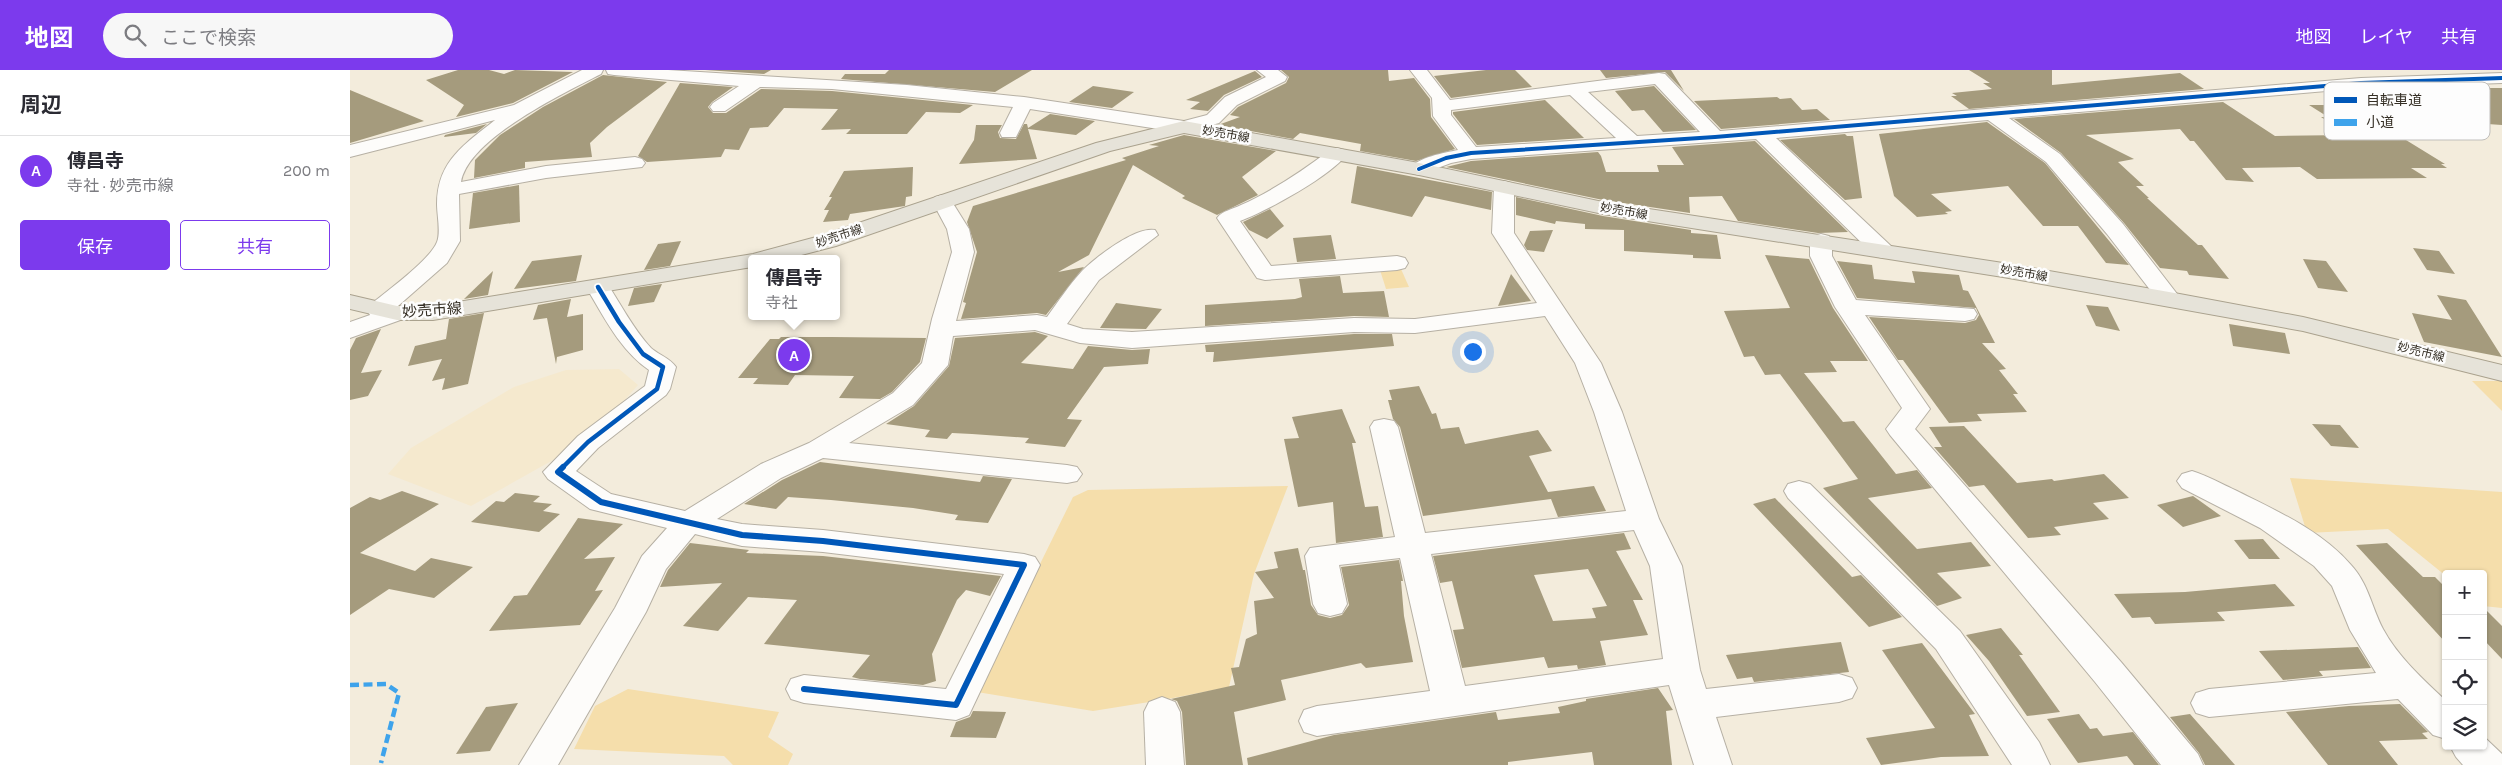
<!DOCTYPE html>
<html lang="ja">
<meta charset="utf-8">
<style>
:root{--surface:#fff;--page:#f7f7f7;--text:#2b2b33;--muted:#7c7c81;--line:#e1e1e2;--accent:#7c3aed}
body{margin:0;font-family:Karla,"Noto Sans JP",sans-serif;background:var(--page);color:var(--text)}
.controls{position:absolute;right:15px;bottom:15px;display:grid;overflow:hidden;border-radius:5px;box-shadow:0 1px 4px #0004}
.controls button{width:45px;height:45px;display:grid;place-items:center;padding:0;border:0;border-bottom:1px solid var(--line);background:var(--surface);color:var(--text);font:25px sans-serif}
.you{position:absolute;left:1122px;top:281px;width:18px;height:18px;margin:-12px;border:4px solid #fff;border-radius:50%;background:#1a73e8;box-shadow:0 0 0 8px #1a73e833}
.badge{display:grid;place-items:center;width:32px;height:32px;border-radius:50%;background:var(--accent);color:#fff;font-size:16px;font-weight:700}
.pin{position:absolute;translate:-50% -50%;border:2px solid #fff;box-shadow:0 1px 5px #0006}
.popup{position:absolute;left:398px;top:185px;width:92px;height:65px;box-sizing:border-box;display:grid;place-content:center;border-radius:5px;background:var(--surface);filter:drop-shadow(0 1px 4px #0005);font-size:16px;white-space:nowrap;color:var(--muted)}
.popup b{font-size:19px;color:var(--text)}
.popup::after{content:'';position:absolute;left:50%;top:100%;margin-left:-10px;border:10px solid transparent;border-top-color:var(--surface)}
.list{margin:0;padding:0;list-style:none}
h2{display:flex;justify-content:space-between;align-items:center;height:65px;margin:0;padding:0 20px;font-size:21px}
h2 small{font-size:16px;font-weight:400;color:var(--muted)}
.list li{display:grid;grid-template-columns:32px 1fr auto;gap:15px;align-items:center;box-sizing:border-box;height:70px;padding:0 20px;border-top:1px solid var(--line)}
.list b{display:block;font-size:19px;white-space:nowrap}
.list p{margin:0;font-size:16px;white-space:nowrap;color:var(--muted)}
.list em{font-size:16px;font-style:normal;color:var(--muted)}
.actions{display:flex;gap:10px;padding:15px 20px}
.actions a{flex:1;padding:11px 0;border:1px solid var(--accent);border-radius:5px;text-align:center;font-size:18px;color:var(--accent)}
.actions .main{background:var(--accent);color:#fff}
.icon{flex:none;width:28px;height:28px;fill:none;stroke:currentColor;stroke-width:2;stroke-linecap:round;stroke-linejoin:round}
.map{position:relative;flex:none;width:2152px;height:695px;overflow:hidden}
header{display:flex;align-items:center;gap:30px;box-sizing:border-box;height:70px;padding:0 25px;background:var(--accent);color:#fff}
header strong{font-size:24px}
nav{display:flex;gap:28px;margin-inline-start:auto;font-size:18px}
.search{width:350px;height:45px;background:var(--page);display:flex;align-items:center;gap:12px;box-sizing:border-box;padding:0 18px;border-radius:28px;color:var(--muted);font-size:19px}
main{display:flex}
aside{flex:1;background:var(--surface)}
.map>svg:first-child{display:block}
.built{fill:#f5e9ce}
.green{fill:#f5deab}
.building{fill:#a59b7d;fill-rule:evenodd}
.lines{fill:none;stroke-linecap:round;stroke-linejoin:round}
.minor-casing{stroke:#b6b0a4;stroke-width:2}
.major-casing{stroke:#aaa28e;stroke-width:2}
.minor{fill:#fdfcfa;fill-rule:evenodd}
.major{fill:#e6e3d9;fill-rule:evenodd}
.quiet{stroke:#3ea3eb;stroke-width:4.5;stroke-dasharray:9 4.5;stroke-linecap:butt}
.cycleway-far2-casing{stroke:#fdfdfd;stroke-width:5.5}
.cycleway-far1-casing{stroke:#fdfdfd;stroke-width:8}
.cycleway-casing{stroke:#fdfdfd;stroke-width:9}
.cycleway-far2{stroke:#0057b8;stroke-width:4}
.cycleway-far1{stroke:#0057b8;stroke-width:4.5}
.cycleway{stroke:#0057b8;stroke-width:6}
.labels{text-anchor:middle;dominant-baseline:central;stroke-width:5;stroke-linejoin:round;paint-order:stroke}
.far-street-label{font-size:12px;fill:#352f25;stroke:#fdfdfd}
.street-label{font-size:15px;fill:#352f25;stroke:#fdfdfd}
.key{fill:#fdfdfd;stroke:#c1bfbc;stroke-width:1}
.key-label{font-size:14px;fill:#352f25}
</style>
<header>
<strong>地図</strong>
<div class="search"><svg class="icon" aria-label="search" viewBox="0 0 24 24"><circle cx="10" cy="10" r="6"/><path d="M15 15l6 6"/></svg>ここで検索</div>
<nav><a>地図</a><a>レイヤ</a><a>共有</a></nav>
</header>
<main>
<aside>
<h2>周辺<small></small></h2>
<ul class="list">
<li><span class="badge">A</span><div><b>傳昌寺</b><p>寺社 · 妙売市線</p></div><em>200 m</em></li>
</ul>
<div class="actions"><a class="main">保存</a><a>共有</a></div>
</aside>
<div class="map">
<svg width="2152" height="695" viewBox="0 0 2152 695">
<rect width="100%" height="100%" fill="#f3ecdc"/>
<path class="built" d="M269,299L288,315L264,342L212,385L121,436L38,404L61,378L164,317L216,300Z"/>
<g class="green">
<path d="M1051,199L1059,217L1036,219L1030,200Z"/>
<path d="M2122,311H2152V341Z"/>
<path d="M1940,408L2152,422V538L2133,536V504H2096V506L2038,459L1957,463Z"/>
<path d="M938,416L904,504L879,617L818,629L743,641L627,622L723,427L738,420Z"/>
<path d="M278,619L429,642L418,667L443,684L438,695H383L374,686L224,679L245,636Z"/>
</g>
<g class="building">
<path d="M108,0H139L154,4L165,0L223,2L163,33L106,47L114,35L76,10Z"/>
<path d="M355,0H421L414,4Z"/>
<path d="M539,0H682L645,22L491,9L495,4H535Z"/>
<path d="M931,0H1038L1039,11L1064,8L1080,29L1081,47L1105,79L1066,91L1010,81L1011,74L950,63L943,69L868,55L890,47L880,45L888,37L936,13L939,7Z"/>
<path d="M1136,0H1165L1182,17L1101,28L1084,6Z"/>
<path d="M1250,0H1321L1334,21L1315,2L1256,8Z"/>
<path d="M1619,0H1702V15L1830,3L1854,19L1619,39L1601,26H1607L1602,23L1642,19L1633,13H1640Z"/>
<path d="M905,1L912,7L874,25L858,41L840,39L850,32L836,30Z"/>
<path d="M253,5L317,12L257,57L240,73L242,87L175,92V98L124,108L125,90L150,65L193,37Z"/>
<path d="M330,13L383,17L362,32L358,37L363,43H376L411,19L482,21L623,35L610,43L576,42L557,64H496L501,59L471,60L488,39L434,38L418,57L400,58L389,80L375,79L371,87L297,92L288,86Z"/>
<path d="M743,16L784,22L762,38L719,32Z"/>
<path d="M1304,16L1346,60L1313,62L1294,40L1282,41L1265,21Z"/>
<path d="M2055,18H2152V55L2079,50L2043,23L2063,24Z"/>
<path d="M0,20L74,51L0,73Z"/>
<path d="M1427,27L1430,29L1441,28L1452,40L1467,39L1480,50L1371,59L1344,31Z"/>
<path d="M1195,30L1234,68L1127,75L1103,44V42Z"/>
<path d="M1873,32L1925,66L1998,65L1971,47H1978L1959,35H1999L2095,94H2091L2097,98H2061L2077,108L1967,109L1950,97L1892,98L1904,112L1876,110L1844,71H1840L1830,59L1736,65L1784,89L1768,92L1794,116H1786L1799,128H1797L1848,175H1852L1879,209L1839,205L1837,201L1810,198L1774,153L1711,83L1664,49Z"/>
<path d="M700,44L745,51L726,65L678,59L687,89L609,94L624,70L626,55H652L648,62L650,68L666,69L674,54H677L678,58Z"/>
<path d="M1637,52L1695,93L1779,195L1756,193L1728,156H1693L1658,116L1581,124L1602,141L1595,142L1598,144L1567,147L1544,126L1529,64Z"/>
<path d="M137,54L126,63L94,67L95,65Z"/>
<path d="M1495,64L1497,66H1503L1512,128L1495,130L1430,70Z"/>
<path d="M834,65L926,81L892,107L908,125L867,145L832,128L835,126L783,95L739,185L708,202L734,197L696,245L687,243L611,249L616,233L613,232L627,182L617,152L623,136L776,90L772,88L809,76L799,75Z"/>
<path d="M1405,71L1498,162L1468,163L1388,151L1372,126L1339,127L1340,143L1253,130L1096,97L1121,91L1248,82L1251,86L1256,102H1309L1307,95H1334L1322,77Z"/>
<path d="M1007,96L1142,122L1141,140L1075,126L1062,147L1001,133Z"/>
<path d="M563,97L562,126L556,127L555,136L500,144L498,150L473,152L479,140H474L482,127H479L494,101Z"/>
<path d="M169,115L170,152L119,159L123,123Z"/>
<path d="M1166,127L1253,146L1341,160V163L1367,165L1371,189L1343,188V185L1274,181V160L1235,159V154L1206,151L1205,154L1166,145Z"/>
<path d="M920,139L934,156L917,169L899,160L893,152Z"/>
<path d="M1203,160L1194,182L1177,180L1174,175L1180,161Z"/>
<path d="M981,165L986,189L947,192L943,168Z"/>
<path d="M331,171L320,196L294,200L308,174Z"/>
<path d="M2063,178L2089,181L2105,204L2077,200Z"/>
<path d="M232,185L226,211L164,219L182,191Z"/>
<path d="M1415,185L1459,189L1483,238L1518,291H1480L1487,302L1454,303L1493,352L1504,351L1546,404L1567,400L1582,418L1518,428L1567,479L1621,472L1641,496L1587,503L1612,528L1587,536L1473,418L1508,409L1430,304L1415,305L1404,286L1394,287L1374,241L1440,238Z"/>
<path d="M1953,189L1976,191L1998,222L1968,218Z"/>
<path d="M1487,191L1522,195L1524,209L1565,213L1562,201L1609,205L1613,220L1618,221L1645,273H1632L1656,299L1649,300L1668,324H1663L1677,342L1627,344L1632,351L1599,353L1553,290H1548L1519,247L1615,253L1626,250L1629,245L1626,238L1507,228Z"/>
<path d="M143,201L138,225L114,229Z"/>
<path d="M1161,204L1181,231L1148,236Z"/>
<path d="M990,206L993,223L1034,221L1039,247L1004,246L855,256V235L945,229L952,227L949,209Z"/>
<path d="M312,214L304,232L278,236L284,218Z"/>
<path d="M2087,225L2116,230L2152,287L2074,272L2062,243L2102,250Z"/>
<path d="M221,229L217,247L233,244V280L207,287L206,294L197,248L183,250L188,235Z"/>
<path d="M766,233L812,239L796,259L750,258Z"/>
<path d="M1736,235L1758,237L1770,261L1746,256Z"/>
<path d="M134,243L118,314L92,320L95,308L82,311L92,289L58,296L65,276L96,269L99,249Z"/>
<path d="M1879,254L1935,263L1940,284L1883,276Z"/>
<path d="M31,259L11,303L32,300L18,326L0,330V280L6,268Z"/>
<path d="M685,262L698,266L671,293L723,299L738,276L782,280L800,279L798,294L754,297L717,349L732,350L715,377L675,373L679,368L622,364L602,363L597,369L575,367L580,360L536,354L564,336L599,296L605,268Z"/>
<path d="M1004,264H1042L1044,276L863,292L864,282H856L855,275Z"/>
<path d="M431,267H482L576,268L570,292L542,322L530,329L489,328L504,306L445,305L438,315L403,314L408,308H388L420,269H429Z"/>
<path d="M1069,316L1082,344L1086,343L1091,359L1109,357L1115,374L1188,360L1202,381L1179,386L1198,422L1244,416L1256,441L1208,447L1201,429L1073,446L1050,357L1043,349L1038,330H1042L1039,320Z"/>
<path d="M992,339L1006,373H1002L1015,437L1028,436L1033,467L986,473L983,432L948,437L934,369L949,368L942,347Z"/>
<path d="M1962,354L1990,355L2009,378L1981,376Z"/>
<path d="M1614,356L1667,413L1702,409L1704,411L1754,404L1779,428L1743,433L1759,449L1704,457L1711,465L1678,468L1634,415L1619,417L1584,377H1592L1579,357Z"/>
<path d="M470,392L630,412L633,406L662,409L638,453L605,450L608,445L563,438L481,430L438,427L426,439L394,434L432,410Z"/>
<path d="M52,421L89,434L10,483L65,501L81,488L123,497L84,528L39,519L0,545V438L20,427L30,430Z"/>
<path d="M165,423L190,426L183,432L202,434L193,441L210,444L189,462L121,452L146,431L154,432Z"/>
<path d="M1843,426L1871,446L1833,457L1807,435Z"/>
<path d="M1425,428L1502,507L1511,505L1552,547L1519,557L1403,434Z"/>
<path d="M228,448L273,454L234,489L265,487L245,521L253,520L230,555L139,561L164,526L177,525Z"/>
<path d="M1274,463L1281,479L1266,481L1293,530H1283L1298,565L1250,571L1256,595L1228,599L1227,595L1198,598L1194,587L1112,598L1103,560L1114,559L1102,511L1090,513L1083,486ZM1238,499L1257,536L1242,538L1246,548L1203,551L1184,505Z"/>
<path d="M1913,469L1930,489H1899L1884,470Z"/>
<path d="M340,473L399,480L396,483L473,486L651,506L640,526L616,520L607,530L582,584L586,611L573,615L510,609L502,607L520,585L414,574L447,530L398,527L368,561L333,556L372,513L310,517L318,500Z"/>
<path d="M2037,473L2073,507H2085L2096,518V573L2006,475Z"/>
<path d="M948,478L953,500H955L961,535L968,545L980,548L992,545L999,535L991,497L1049,490L1053,511H1051L1054,546L1063,592L1016,598L1011,593L931,610L936,630L884,642L893,695H836L832,642L827,631L821,629L885,615L881,598L889,597L896,569L907,564L904,531L924,528L905,502L928,498L924,482Z"/>
<path d="M1925,514L1945,536L1867,542L1875,551L1805,554L1800,547L1782,548L1764,524L1835,522Z"/>
<path d="M2133,537L2152,556V589L2133,569Z"/>
<path d="M1651,558L1673,585H1669L1710,642L1677,646L1639,591L1616,565Z"/>
<path d="M1491,572L1499,602L1404,612L1402,607L1387,609L1376,585Z"/>
<path d="M1572,573L1625,644L1619,645L1639,686L1591,687L1531,695L1516,668L1585,658L1532,580Z"/>
<path d="M2008,577L2021,598L1969,601L1973,606L1933,610L1909,581Z"/>
<path d="M1308,618L1323,640L1316,641L1322,695H1244L1242,682L1158,692V695H898L897,688L984,665L1146,642L1148,650L1210,643L1208,637L1236,631V629Z"/>
<path d="M168,633L140,681L106,684L136,637Z"/>
<path d="M2050,634L2078,662L2072,663L2078,669L2029,671L2048,695H1978L1936,642L1999,636Z"/>
<path d="M623,641L656,642L646,668L600,667L606,652L620,647Z"/>
<path d="M1729,644L1740,659L1747,658L1753,666L1783,662L1809,695H1784L1777,686L1728,693L1697,649Z"/>
<path d="M1840,644L1885,695H1855L1849,683L1820,647Z"/>
</g>
<g class="lines">
<g class="minor-casing">
<g id="minor">
<path d="M232,0H253L251,4C214,23 118,69 111,112L196,96L285,87L292,89L295,93L292,97L196,108L109,124L110,171L97,193L48,236L56,238L59,243L56,248L0,268V252L20,245L17,240L20,235C37,221 80,190 87,172C91,162 87,145 87,134C87,91 115,74 145,50L0,87V75L164,35Z"/>
<path d="M256,0H318L557,15L674,27L834,51L857,45L875,27L916,7L907,0H928L937,7L935,11L887,35L869,53L834,63L680,39L666,67H652L650,63L663,37L482,19L410,17L375,41H363L360,37L363,33L389,16L264,5L258,4Z"/>
<path d="M1060,0H1077L1100,30L1309,3L1315,4L1370,61L2011,8L2152,3V13L2011,18L1659,48L1710,84L1773,154L1831,229L1827,234L1819,236L1811,234L1757,164L1696,92L1638,50L1426,68L1541,176L1544,181L1541,186L1533,188L1525,186L1406,69L1121,89L1101,93L1069,105L1062,103L1059,99C1068,87 1094,83 1108,80L1083,46L1082,28ZM1305,14L1350,62L1287,66L1238,22ZM1220,25L1266,68L1126,77L1101,45V40Z"/>
<path d="M987,78L994,80L997,84C981,106 917,141 890,151L921,196L1047,186L1055,188L1058,193L1055,198L1047,200L915,210L907,208L867,148C872,141 883,139 891,135C923,121 952,101 980,80Z"/>
<path d="M1154,111L1161,113L1164,117V163L1251,293L1272,342L1309,449L1332,496L1350,600L1356,619L1489,604L1502,608L1507,618L1502,628L1489,632L1366,647L1382,695H1344L1319,615L967,666L954,662L949,651L954,640L967,636L1080,621L1050,488L989,495L997,534L992,543L980,546L968,543L963,534L955,486L960,478L1045,467L1020,357L1024,351L1034,349L1044,351L1048,357L1075,463L1276,441L1244,342L1225,293L1195,246L1065,263L1004,262L782,278L730,273L685,260L603,266L598,295L563,335L499,373L717,395L727,397L732,404L727,411L717,413L473,388L431,408L367,449L392,454L473,460L674,484L685,487L690,495L619,645L606,650L454,633L441,629L436,619L441,609L454,605L596,619L654,504L473,482L392,476L345,464L316,499L296,542L208,695H169L265,538L292,486L317,458L240,439L198,409L193,402L228,366L295,316L299,300C270,280 254,247 236,217L240,212L248,210L256,212C271,234 283,259 301,278C309,285 320,288 326,297L320,319L316,325L248,378L226,401L261,424L335,441L411,394L459,373L543,323L572,293L582,249L602,182L597,159L582,131L585,127L592,125L599,127L619,159L624,182L606,251L687,245L697,247C708,232 719,215 732,201C746,187 786,156 805,160L808,165L749,210L717,254L733,259L782,262L1004,248L1065,249L1187,233L1142,163L1144,117L1147,113ZM1284,460L1300,496L1313,589L1115,616L1081,484Z"/>
<path d="M1471,164L1479,166L1482,171V186L1506,230L1624,239L1627,244L1624,249L1615,251L1515,245L1580,339L1565,359L1771,592L1848,684L1853,695H1811L1745,612L1540,365L1536,359L1552,338L1485,237L1460,186V171L1463,166Z"/>
<path d="M1842,401C1858,406 1872,414 1887,421C1927,441 1972,461 2001,495C2018,513 2022,538 2033,559C2048,587 2073,609 2096,631V669L2083,665L2048,629L1859,647L1846,643L1841,633L1846,623L1859,619L2026,603L2000,560L1982,516L1964,496L1910,458L1832,418L1827,411L1832,404Z"/>
<path d="M1449,411L1460,414L1610,561L1689,672L1700,695H1662L1586,579L1438,428L1434,421L1438,414Z"/>
<path d="M812,627L825,632L830,642L834,695H796L794,642L799,632Z"/>
<path d="M2133,666L2152,684V695H2113L2106,687L2100,676H2133Z"/>
</g>
</g>
<g class="major-casing">
<path id="major" d="M834,51L1069,93L1253,132L1653,193L1819,222L1953,247L2152,295V311L1953,261L1653,207L1253,144L1069,105L834,63L760,81L486,176L436,189H402V197L83,250H47L0,239V225L47,236H83L403,184L470,166L746,73Z"/>
</g>
<use href="#minor" class="minor"/>
<use href="#major" class="major"/>
<path class="quiet" d="M0,615L36,614L49,623L31,693"/>
<g class="cycleway-far2-casing">
<path id="cycleway-far2" d="M1069,99L1096,88L1121,83L1365,67L2011,13L2152,8"/>
</g>
<g class="cycleway-far1-casing">
<path id="cycleway-far1" d="M212,398L238,372L307,319L313,297L293,284L269,252L248,217"/>
</g>
<g class="cycleway-casing">
<path id="cycleway" d="M213,397L208,402L251,432L392,465L473,471L674,495L606,635L454,619"/>
</g>
<use href="#cycleway-far2" class="cycleway-far2"/>
<use href="#cycleway-far1" class="cycleway-far1"/>
<use href="#cycleway" class="cycleway"/>
</g>
<g class="labels">
<g class="far-street-label">
<text transform="translate(876 64) rotate(10)">妙売市線</text>
<text transform="translate(1274 141) rotate(10)">妙売市線</text>
<text transform="translate(489 166) rotate(-18)">妙売市線</text>
<text transform="translate(1674 203) rotate(10)">妙売市線</text>
<text transform="translate(2071 282) rotate(14)">妙売市線</text>
</g>
<g class="street-label">
<text transform="translate(82 240) rotate(-4)">妙売市線</text>
</g>
</g>
<rect x="1974" y="12" width="166" height="58" rx="8" class="key"/>
<rect x="1984" y="27" width="23" height="6" fill="#0057b8"/>
<rect x="1984" y="49" width="23" height="7" fill="#3ea3eb"/>
<g class="key-label">
<text x="2016" y="35">自転車道</text>
<text x="2016" y="57">小道</text>
</g>
</svg>
<div class="controls">
<button>+</button>
<button>−</button>
<button><svg class="icon" aria-label="locate" viewBox="0 0 24 24"><circle cx="12" cy="12" r="6"/><path d="M12 2v4M12 18v4M2 12h4M18 12h4"/></svg></button>
<button><svg class="icon" aria-label="layers" viewBox="0 0 24 24"><path d="M12 4l9 5-9 5-9-5zM3 14l9 5 9-5"/></svg></button>
</div>
<div class="you"></div>
<div class="pin badge" style="left:444px;top:285px">A</div>
<div class="popup"><b>傳昌寺</b>寺社</div>
</div>
</main>
